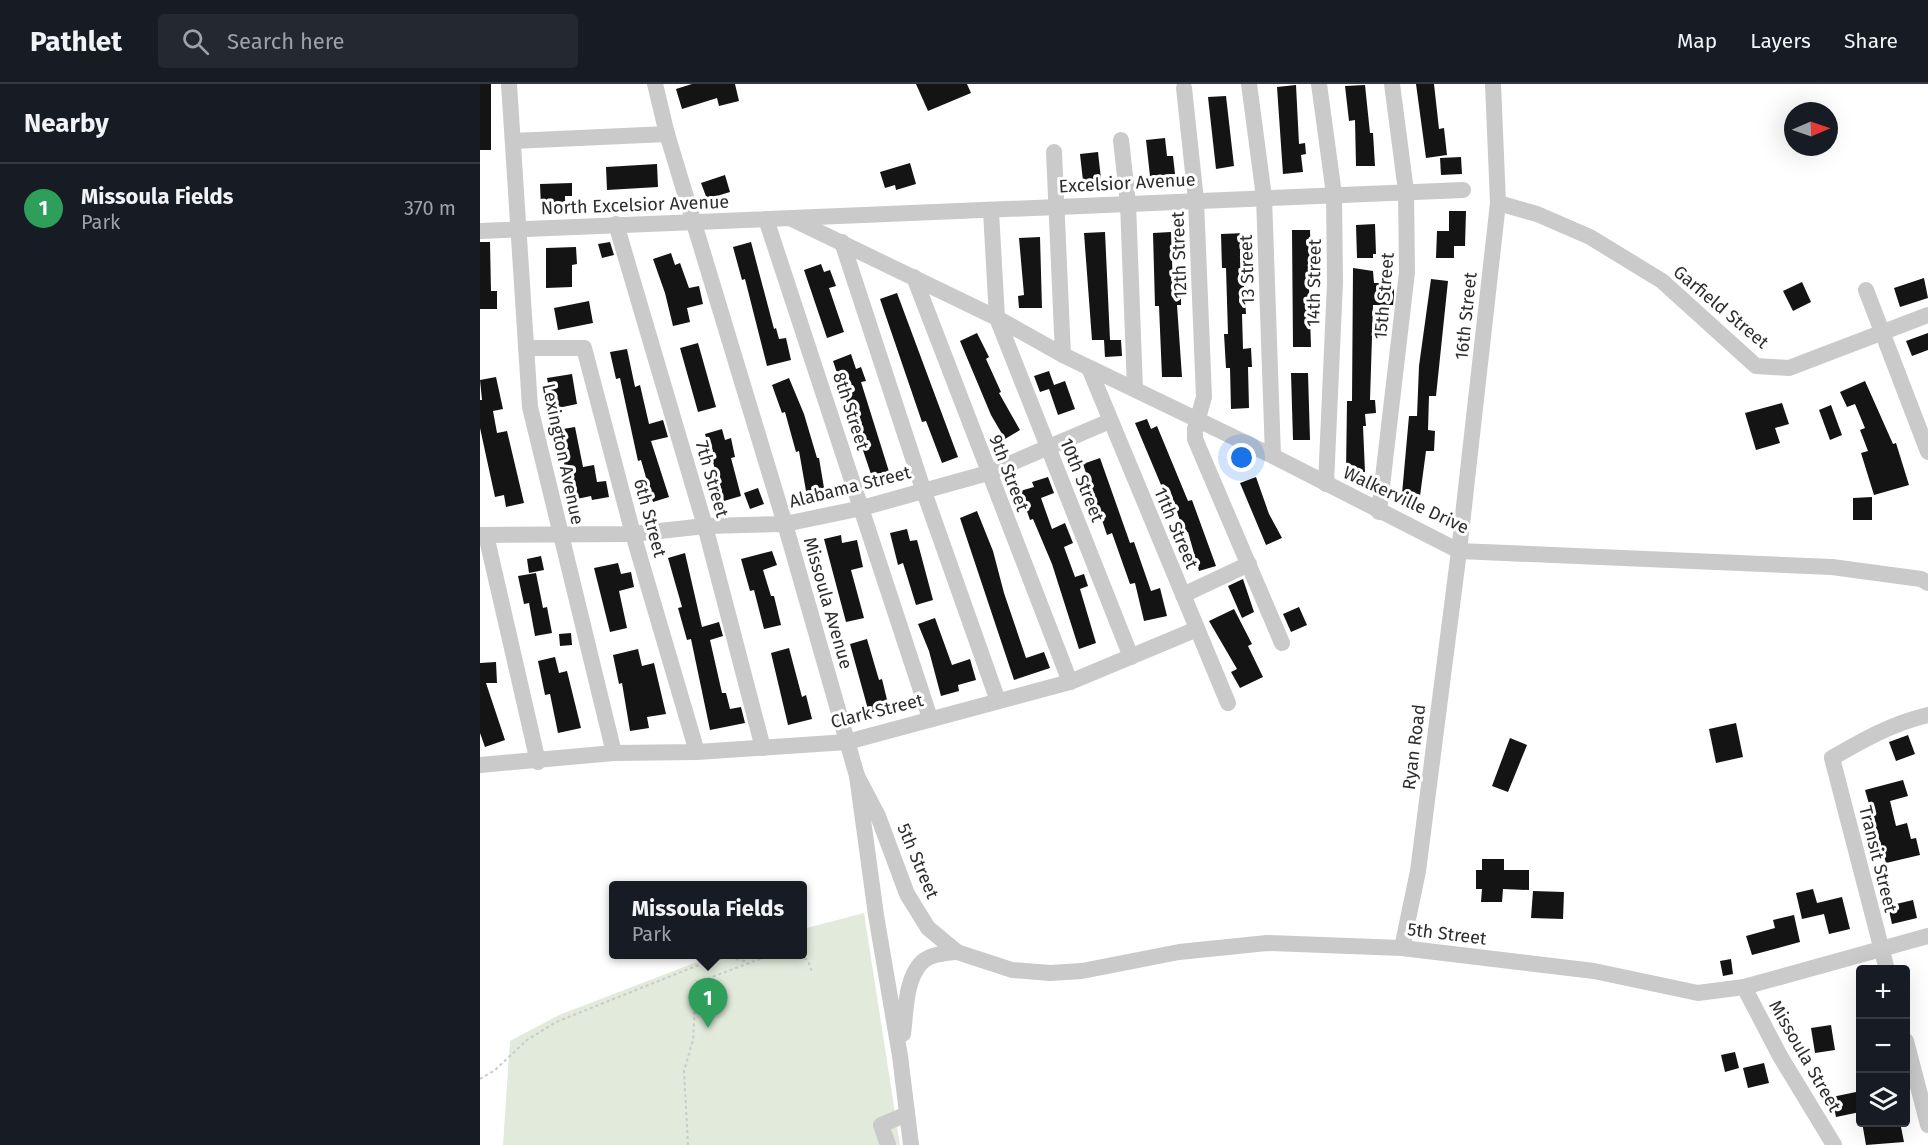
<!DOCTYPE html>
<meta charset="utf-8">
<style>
:root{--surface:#171b24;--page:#242831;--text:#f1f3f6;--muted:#9ea1a6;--line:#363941;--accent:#e14133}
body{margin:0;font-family:"Fira Sans",sans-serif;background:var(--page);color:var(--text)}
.controls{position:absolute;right:18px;bottom:18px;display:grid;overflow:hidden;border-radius:6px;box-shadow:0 6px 24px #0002}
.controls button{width:54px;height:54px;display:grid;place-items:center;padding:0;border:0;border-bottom:2px solid var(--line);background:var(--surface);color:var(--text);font:30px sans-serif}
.compass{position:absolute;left:1304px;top:18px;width:54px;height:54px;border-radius:50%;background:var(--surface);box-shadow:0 6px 24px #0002;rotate:88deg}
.you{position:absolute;left:762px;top:374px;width:21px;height:21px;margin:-15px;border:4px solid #fff;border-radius:50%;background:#1a73e8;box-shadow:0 0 0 9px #1a73e833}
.badge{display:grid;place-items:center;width:39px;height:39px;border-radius:50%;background:var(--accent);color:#fff;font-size:20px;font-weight:700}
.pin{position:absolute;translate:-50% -50px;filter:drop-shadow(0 2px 3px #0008)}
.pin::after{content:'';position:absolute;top:32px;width:21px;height:18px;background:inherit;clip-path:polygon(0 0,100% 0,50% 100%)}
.popup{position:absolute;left:129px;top:797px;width:198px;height:78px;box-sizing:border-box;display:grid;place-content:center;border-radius:6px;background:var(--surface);filter:drop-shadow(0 2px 4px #0005);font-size:20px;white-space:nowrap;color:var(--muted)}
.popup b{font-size:22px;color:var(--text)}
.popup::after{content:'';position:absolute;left:50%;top:100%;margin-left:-12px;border:12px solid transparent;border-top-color:var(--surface)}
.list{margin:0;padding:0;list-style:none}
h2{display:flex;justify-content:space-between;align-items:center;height:78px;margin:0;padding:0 24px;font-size:26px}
h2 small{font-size:20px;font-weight:400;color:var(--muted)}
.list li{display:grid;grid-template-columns:39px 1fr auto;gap:18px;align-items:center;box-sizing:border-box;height:90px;padding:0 24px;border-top:2px solid var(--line)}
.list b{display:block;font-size:22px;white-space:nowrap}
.list p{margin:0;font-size:20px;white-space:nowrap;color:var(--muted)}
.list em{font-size:20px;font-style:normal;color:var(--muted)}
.icon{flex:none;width:33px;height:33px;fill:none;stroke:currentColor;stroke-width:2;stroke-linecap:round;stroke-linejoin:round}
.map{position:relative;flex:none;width:1448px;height:1061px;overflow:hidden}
header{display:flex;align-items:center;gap:36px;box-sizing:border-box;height:84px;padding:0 30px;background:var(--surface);border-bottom:2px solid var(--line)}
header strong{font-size:28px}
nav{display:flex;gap:33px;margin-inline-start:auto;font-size:21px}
.search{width:420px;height:54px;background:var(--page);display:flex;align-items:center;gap:15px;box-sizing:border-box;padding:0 21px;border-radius:6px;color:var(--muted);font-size:22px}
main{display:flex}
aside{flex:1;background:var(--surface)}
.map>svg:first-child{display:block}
.green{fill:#e1eadb}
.building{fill:#141414}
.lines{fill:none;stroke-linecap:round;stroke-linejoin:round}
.path{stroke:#cacaca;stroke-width:2;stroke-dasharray:3 3;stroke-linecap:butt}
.minor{stroke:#cacaca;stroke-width:16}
.labels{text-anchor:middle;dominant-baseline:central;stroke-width:6;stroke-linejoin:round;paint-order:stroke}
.street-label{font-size:18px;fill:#2d2d2d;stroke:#fff}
</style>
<header>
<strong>Pathlet</strong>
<div class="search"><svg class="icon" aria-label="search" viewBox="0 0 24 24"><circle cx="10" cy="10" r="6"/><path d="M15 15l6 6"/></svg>Search here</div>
<nav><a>Map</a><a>Layers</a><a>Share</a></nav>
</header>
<main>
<aside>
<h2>Nearby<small></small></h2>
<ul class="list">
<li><span class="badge" style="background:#2e9e5b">1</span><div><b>Missoula Fields</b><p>Park</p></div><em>370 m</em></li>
</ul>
</aside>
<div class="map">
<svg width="1448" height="1061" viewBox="0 0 1448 1061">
<rect width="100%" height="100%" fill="#fff"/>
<path class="green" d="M384,829L420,1061H23L30,957L79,931L235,871L322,870L323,845Z"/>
<g class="building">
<rect x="0" y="0" width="11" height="66"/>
<path d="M212,0H255L259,17L239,22L237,14L202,25L196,5Z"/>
<path d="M436,0H487L491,9L448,27Z"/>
<path d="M936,0H954L959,45L964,44L967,71L946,74Z"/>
<path d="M816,1L819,60L825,59L826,70L821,71L823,88L803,90L797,3Z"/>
<path d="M885,1L890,49H893L895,82H876L875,36L869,37L865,2Z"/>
<path d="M746,12L754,82L736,85L728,13Z"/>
<path d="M685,54L687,72H693L695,90L670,92L666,56Z"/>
<path d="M618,68L621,95L603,97L600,70Z"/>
<path d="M981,73L982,90L961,91L960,74Z"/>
<path d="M430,79L436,100L416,106L415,101L405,104L400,88Z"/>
<path d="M177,80L178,103L127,106L126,83Z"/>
<path d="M245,91L250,108L227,115L221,99Z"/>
<path d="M92,99V112H85V122L61,123L60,100Z"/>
<path d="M969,127H986L985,162H974V174H956L957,147H969Z"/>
<path d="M895,140L896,170H893V174H877L876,141Z"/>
<path d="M812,146H830L831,175H828L831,263H813Z"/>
<path d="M625,148L630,256H612L604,149Z"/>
<path d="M691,148L693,203H701V221H697L702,293H682L679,222H675L673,149Z"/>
<path d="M765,149L766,165L760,166L761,194H764V204L772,203V214H765L766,230H762L763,265L771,264L772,283H768L769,324L751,325L750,284H746L744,250H748L746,184H742L741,150Z"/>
<path d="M560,153L562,224H539L538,212L544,211L539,154Z"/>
<path d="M0,158H10L11,207H17V225H0Z"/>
<path d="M130,158L134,171L122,174L118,160Z"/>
<path d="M271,158L294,245L296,244L299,255L306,254L311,276L287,282L265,195L262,196L253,163Z"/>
<path d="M96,163L97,180L92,181V203L66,204V164Z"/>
<path d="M191,169L195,181L200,179L209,204L219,202L223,220L207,224L210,238L193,242L185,209L173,175Z"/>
<path d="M341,180L344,188L350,186L356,202L349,204L364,248L347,254L324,186Z"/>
<path d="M873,184L893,187L894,199H914V211L913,221H893L890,316H895L896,329L885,330L886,342H883L885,388H866L867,317H872Z"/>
<path d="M1444,194L1448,214L1420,223L1414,204Z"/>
<path d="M951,195L968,197L956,312H949L948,346L955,347L954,367H946L940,412L922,410L929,332H937L939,282Z"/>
<path d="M1322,198L1331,218L1313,227L1303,207Z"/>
<path d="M417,209L478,373L462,379L446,337L442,338L400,215Z"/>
<path d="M109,217L113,239L78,246L74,224Z"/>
<path d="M497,249L509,273L506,275L521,308L519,309L540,346L525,355L511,331L480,257Z"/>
<path d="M1448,249V266L1432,272L1426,257Z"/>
<path d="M624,256H641L642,272L625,273Z"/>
<path d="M218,259L236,323L218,328L200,264Z"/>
<path d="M147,265L155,303L160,301L169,340L183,336L188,353L171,357L189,413L173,418L161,376L158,377L140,294L136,295L130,268Z"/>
<path d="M371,270L376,285L381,283L386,297L381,298L411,394L394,399L353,277Z"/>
<path d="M569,287L574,301L585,297L595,325L578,331L569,305L560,308L554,292Z"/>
<path d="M811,289H828L830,356H813Z"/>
<path d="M92,290L97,320L73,325L67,294Z"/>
<path d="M16,293L23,325L13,327L17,349L27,347L44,419L26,423L24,411L15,413L0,344V316H2L0,296Z"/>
<path d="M309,294L324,330L337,374H339L344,404L326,407L319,367L316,368L305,328L302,329L292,301Z"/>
<path d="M1385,297L1413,360L1416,359L1429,401L1394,411L1381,369L1388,367L1380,346L1385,344L1375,320L1367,323L1360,308Z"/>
<path d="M1302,319L1309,340L1295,344L1300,359L1276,366L1265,329Z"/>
<path d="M1351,321L1362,351L1350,356L1339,326Z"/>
<path d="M667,335L671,345L677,342L708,417L712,416L736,482L719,487L708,448L704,449L690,406L684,408L655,339Z"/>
<path d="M95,343L103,383L114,381L117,398L126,397L129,413L112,416L111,412L92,416L77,346Z"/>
<path d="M242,345L245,356L251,354L255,373L251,374L261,412L244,417L225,350Z"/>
<path d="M620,374L650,459L654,458L671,507L680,504L687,532L664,537L655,499L650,500L632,449L627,451L603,380Z"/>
<path d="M568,393L574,409L561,414L572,445L585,439L593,459L584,463L595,493L604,490L608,502L600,505L616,559L599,565L572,480L553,435L550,436L540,407L554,403L552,398Z"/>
<path d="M776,393L789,430L802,454L786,461L760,399Z"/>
<path d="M278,404L284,420L270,425L264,409Z"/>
<path d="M1392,413V436H1373V414Z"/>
<path d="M497,427L513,467L524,509L546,574L564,568L570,584L534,596L480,434Z"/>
<path d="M427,445L430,457L437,456L453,516L436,521L423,479L418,481L410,449Z"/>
<path d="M361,451L362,459L377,456L383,483L371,486L384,534L366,538L344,455Z"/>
<path d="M292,467L297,481L283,486L291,512H294L301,541L284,545L274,506L270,507L261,475Z"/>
<path d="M205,469L222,543L239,538L243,552L230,556L242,609H246L250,625L261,623L265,639L230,646L211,555L207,556L198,524L202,523L188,474Z"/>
<path d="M61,472L64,486L49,489L47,475Z"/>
<path d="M138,479L141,490L151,488L154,503L139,507L147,544L130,548L114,484Z"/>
<path d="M56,489L63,524L67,523L72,549L55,552L49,519L44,520L38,492Z"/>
<path d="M763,495L774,528L762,534L748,502Z"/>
<path d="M819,523L827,541L811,548L803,530Z"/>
<path d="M754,525L772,560L768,562L783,593L760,604L751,588L757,585L729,537Z"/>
<path d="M455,534L472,581L490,575L496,596L478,601L479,607L461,612L449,567L438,540Z"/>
<path d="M91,549L92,561L80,562L79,550Z"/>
<path d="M387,555L399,596L402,595L409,624L389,629L370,560Z"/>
<path d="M309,564L322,613L326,611L332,635L308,641L291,569Z"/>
<path d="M158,565L162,582L174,579L186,630L167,633L169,644L150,647L142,599L139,600L133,571Z"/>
<path d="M75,573L79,589L87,587L101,644L78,649L70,610L65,611L58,577Z"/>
<path d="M16,578L17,599H6L25,656L5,663L0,649V579Z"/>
<path d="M1256,639L1263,673L1236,679L1229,645Z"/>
<path d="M1428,651L1435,670L1416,677L1409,658Z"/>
<path d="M1030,654L1047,661L1028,708L1012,702Z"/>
<path d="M1423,696L1428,712L1410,717L1416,742L1427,739L1431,755L1436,754L1440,771L1406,779L1385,706Z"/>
<path d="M1002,775H1024V786H1049V806L1023,805L1022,818H1001L1002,805H996V786H1002Z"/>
<path d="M1333,805L1337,819L1362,813L1370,845L1349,850L1344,830L1322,835L1316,809Z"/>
<path d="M1053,807L1084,808L1083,835L1051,834Z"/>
<path d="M1433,816L1437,834L1412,840L1408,822Z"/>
<path d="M1314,831L1320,858L1272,871L1266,852L1295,844L1293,836Z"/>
<path d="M1251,875L1253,890L1243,892L1240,877Z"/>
<path d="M1351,941L1355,966L1335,969L1331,944Z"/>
<path d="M1255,968L1259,984L1245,988L1241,971Z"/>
<path d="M1284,979L1289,999L1268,1004L1263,984Z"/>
<path d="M1376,1008L1380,1028L1356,1033L1352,1013Z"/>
<path d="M1382,1038H1420L1424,1058L1386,1061Z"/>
</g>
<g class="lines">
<g class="path">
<path d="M320,870L328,877L332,888"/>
<path d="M0,995L15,986L47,956L76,938L216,882L247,873L268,878"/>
<path d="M208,1061L204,987L213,956L216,903L219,898L293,870"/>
</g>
<g class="minor">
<path d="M29,0L50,323L134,669"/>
<path d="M175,0L187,50L305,440L377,692L396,831L420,972L431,1061"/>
<path d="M769,0L784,113L793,372"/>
<path d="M839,0L854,110L855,198L846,400"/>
<path d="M704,4L716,116L724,313L715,345V355L802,559"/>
<path d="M641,56L648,119L655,305"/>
<path d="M33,57L187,50"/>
<path d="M574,68L583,271"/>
<path d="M1018,119L1057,130L1110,153L1182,197L1276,282L1309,284L1448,231"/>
<path d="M511,127L517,234L651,573"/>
<path d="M286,135L450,634"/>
<path d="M312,135L517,234L583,271L793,372L979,467L1352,483L1441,495L1448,499"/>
<path d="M136,140L225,442L283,664"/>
<path d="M0,147L983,106"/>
<path d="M362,158L443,405L518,617"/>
<path d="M434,193L590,598"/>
<path d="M1386,206L1448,368"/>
<path d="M46,264H104L153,450L217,668"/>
<path d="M609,284L748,619"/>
<path d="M899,428L927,188L926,107L912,0"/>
<path d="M0,451L153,450L225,442L305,440L382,424L508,389L630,337"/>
<path d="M6,451L58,678"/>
<path d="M703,511L769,480"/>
<path d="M0,681L134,669L217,668L367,658L590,598L717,545"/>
<path d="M377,692L398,732L427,810L448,844L477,868L532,886L570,889L602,887L699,868L787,859L922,864L1114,887L1218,909L1264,903L1448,852"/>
<path d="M922,864L938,787L979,467L1018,119L1013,0"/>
<path d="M1407,886L1352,674C1383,656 1413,639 1448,631"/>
<path d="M1264,903L1300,972L1354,1061"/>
<path d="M423,950C426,928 425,895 442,878C451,870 466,869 477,868"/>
<path d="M1426,957L1448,1041"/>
<path d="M408,1061L401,1041L427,1030"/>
</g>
</g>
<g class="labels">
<g class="street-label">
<text transform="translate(647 99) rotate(-3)">Excelsior Avenue</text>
<text transform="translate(155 121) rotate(-2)">North Excelsior Avenue</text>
<text transform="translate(699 171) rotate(-92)">12th Street</text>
<text transform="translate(767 186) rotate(-92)">13 Street</text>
<text transform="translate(834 199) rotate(-89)">14th Street</text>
<text transform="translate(904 212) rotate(-85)">15th Street</text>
<text transform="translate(1241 223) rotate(40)">Garfield Street</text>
<text transform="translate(986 232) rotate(-84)">16th Street</text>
<text transform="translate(371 327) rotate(72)">8th Street</text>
<text transform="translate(83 370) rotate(78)">Lexington Avenue</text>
<text transform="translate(529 389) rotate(69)">9th Street</text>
<text transform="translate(232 395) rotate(74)">7th Street</text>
<text transform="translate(602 396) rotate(68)">10th Street</text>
<text transform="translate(370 403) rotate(-14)">Alabama Street</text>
<text transform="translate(926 416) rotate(25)">Walkerville Drive</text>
<text transform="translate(170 434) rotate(75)">6th Street</text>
<text transform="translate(696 444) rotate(67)">11th Street</text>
<text transform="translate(348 519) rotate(74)">Missoula Avenue</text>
<text transform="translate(397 627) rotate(-14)">Clark Street</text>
<text transform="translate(934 663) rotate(-83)">Ryan Road</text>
<text transform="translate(1398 775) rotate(76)">Transit Street</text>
<text transform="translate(438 777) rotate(67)">5th Street</text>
<text transform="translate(967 850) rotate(7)">5th Street</text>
<text transform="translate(1325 972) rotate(60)">Missoula Street</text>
</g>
</g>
</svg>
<div class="controls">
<button>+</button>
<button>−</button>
<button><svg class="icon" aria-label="layers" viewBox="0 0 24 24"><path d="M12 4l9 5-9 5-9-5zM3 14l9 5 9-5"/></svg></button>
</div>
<svg class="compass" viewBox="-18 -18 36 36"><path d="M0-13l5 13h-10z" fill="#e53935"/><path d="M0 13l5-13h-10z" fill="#9ea1a6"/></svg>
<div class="you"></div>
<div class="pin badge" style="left:228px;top:944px;background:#2e9e5b">1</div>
<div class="popup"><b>Missoula Fields</b>Park</div>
</div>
</main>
